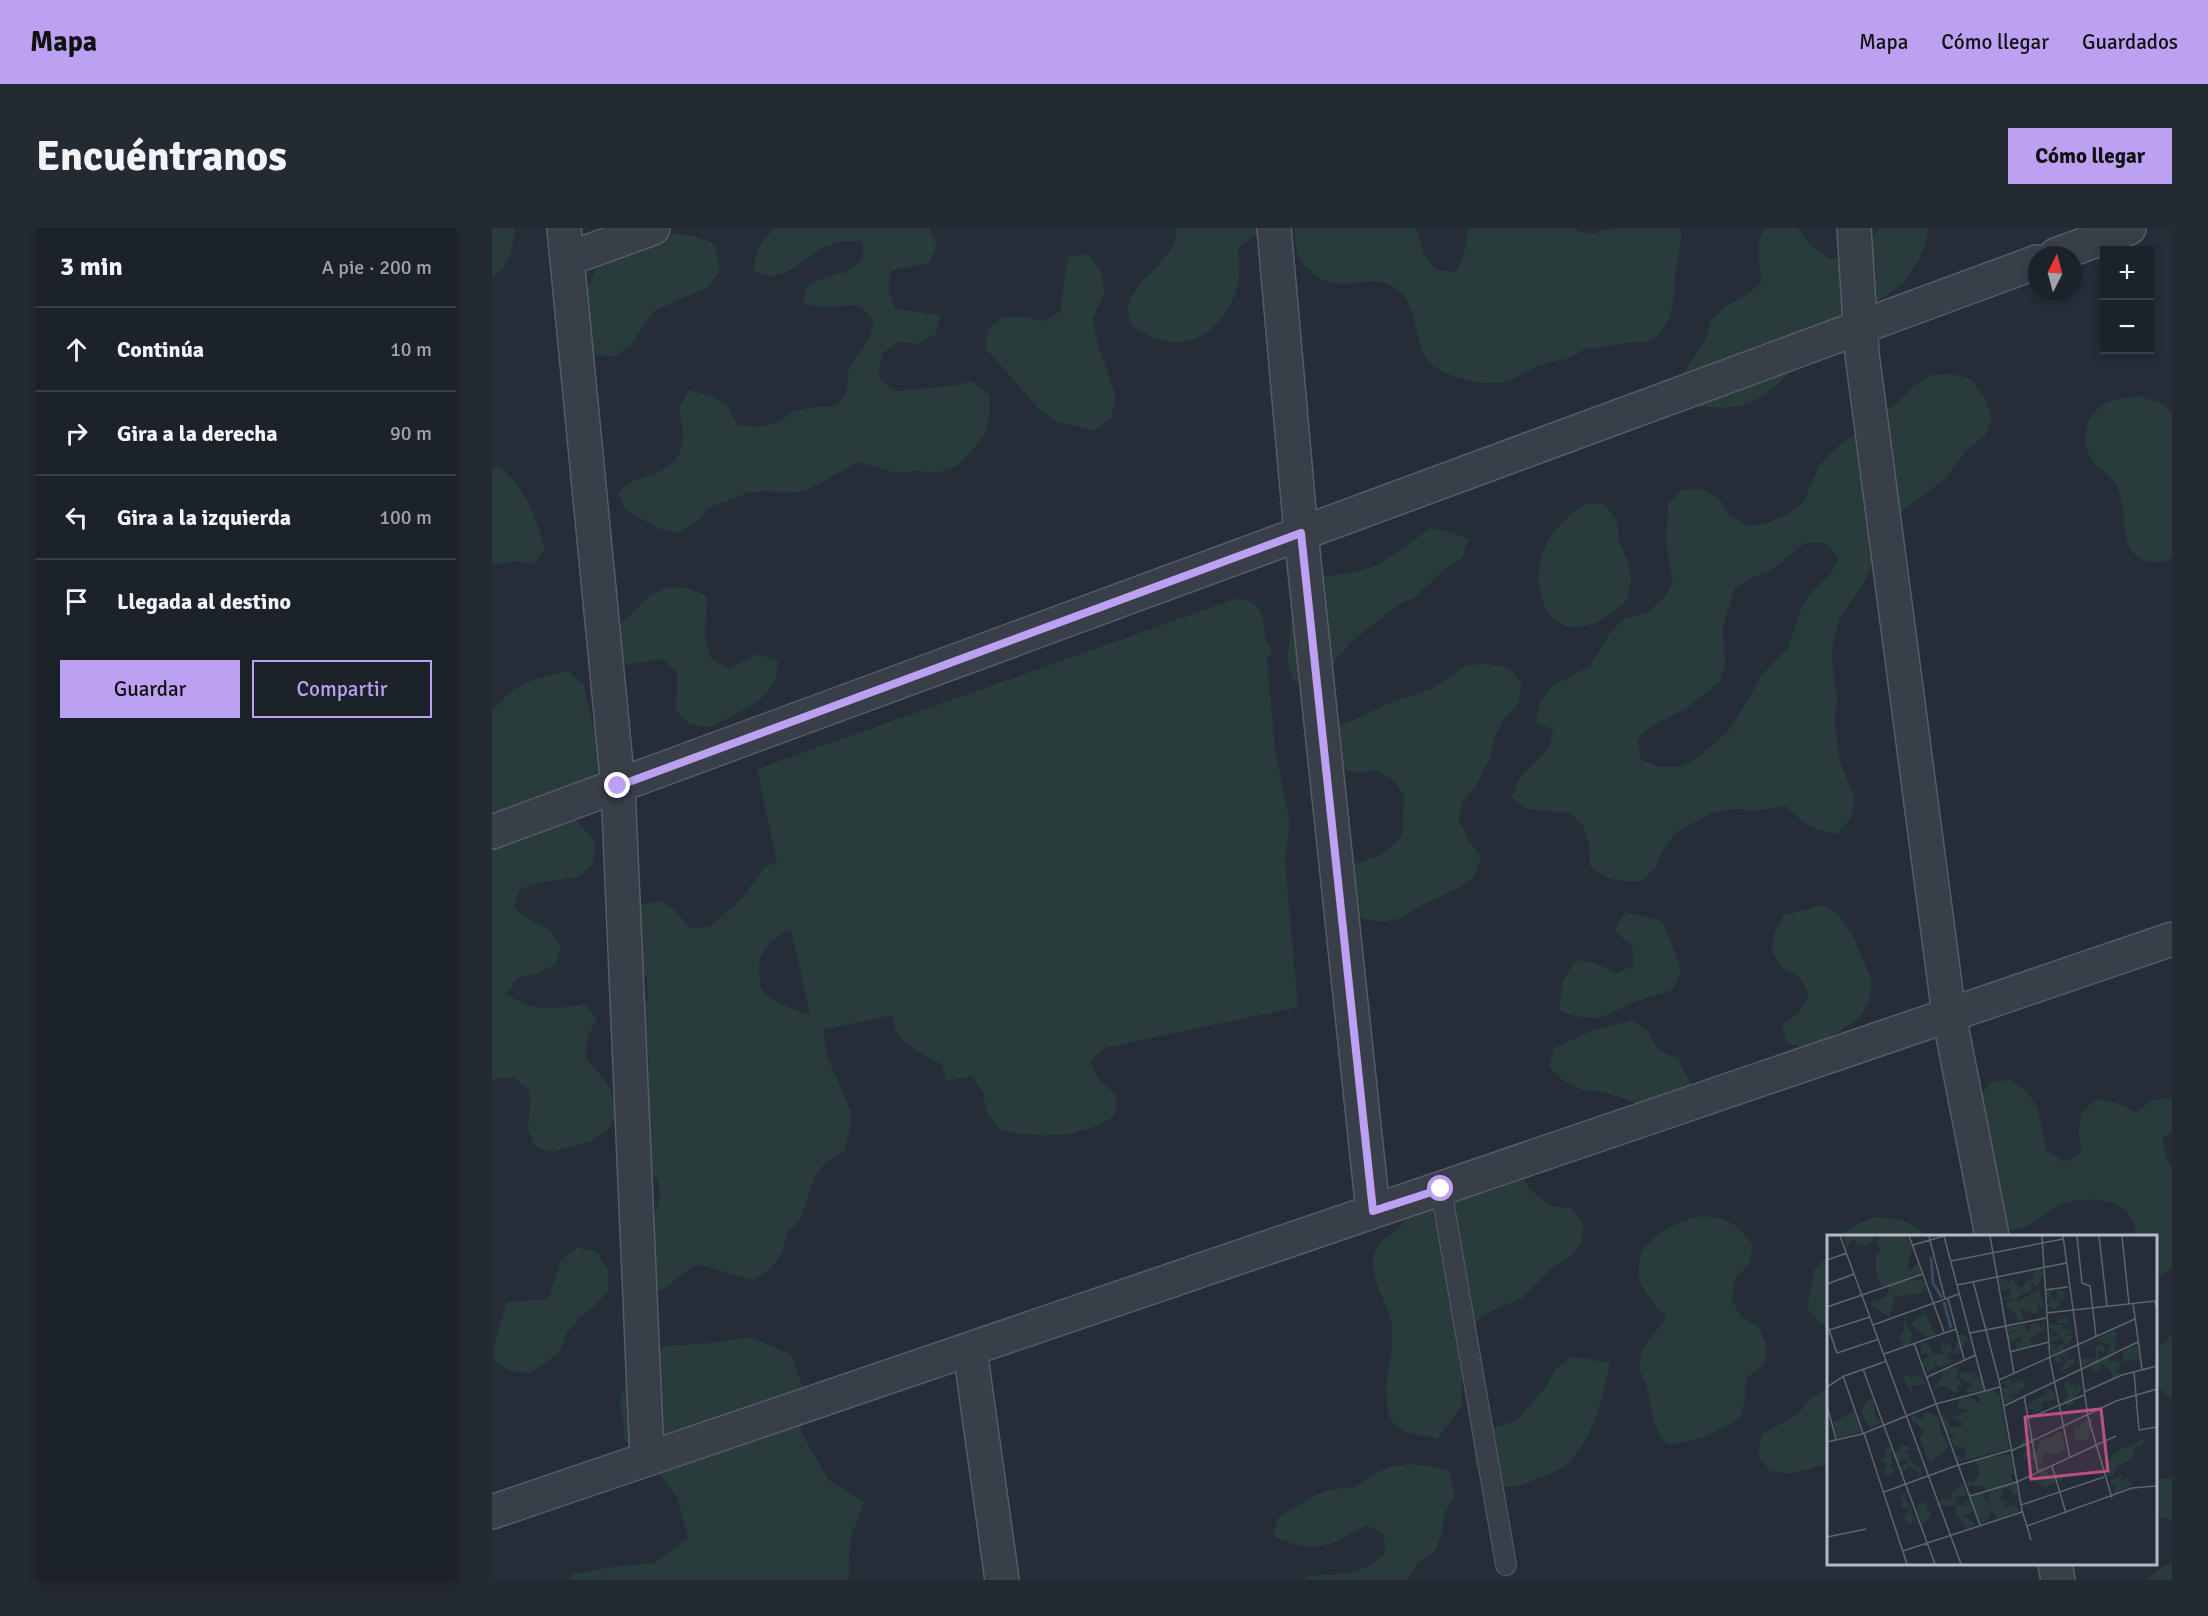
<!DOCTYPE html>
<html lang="es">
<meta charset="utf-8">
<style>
:root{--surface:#1b222a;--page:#242a32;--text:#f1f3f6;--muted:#a0a4a8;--line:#393f47;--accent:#bca0f2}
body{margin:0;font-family:Signika,sans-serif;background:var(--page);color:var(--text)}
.controls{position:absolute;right:18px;top:18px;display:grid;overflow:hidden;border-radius:0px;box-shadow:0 3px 9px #0003}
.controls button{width:54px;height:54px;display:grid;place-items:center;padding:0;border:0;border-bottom:2px solid var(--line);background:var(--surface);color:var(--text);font:30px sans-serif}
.compass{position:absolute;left:1536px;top:18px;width:54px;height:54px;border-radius:50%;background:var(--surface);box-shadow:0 3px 9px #0003;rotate:6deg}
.stop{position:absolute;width:18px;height:18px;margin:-14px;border:4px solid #bca0f2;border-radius:50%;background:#fff}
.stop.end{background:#bca0f2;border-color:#fff;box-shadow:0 2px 6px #0008}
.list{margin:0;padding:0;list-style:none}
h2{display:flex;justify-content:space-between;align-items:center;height:78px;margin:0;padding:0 24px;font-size:26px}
h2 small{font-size:20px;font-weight:400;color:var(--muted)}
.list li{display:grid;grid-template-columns:39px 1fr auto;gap:18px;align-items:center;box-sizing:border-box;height:84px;padding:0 24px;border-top:2px solid var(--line)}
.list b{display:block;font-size:22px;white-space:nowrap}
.list em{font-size:20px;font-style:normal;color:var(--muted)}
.actions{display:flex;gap:12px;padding:18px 24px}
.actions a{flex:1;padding:14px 0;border:2px solid var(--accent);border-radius:0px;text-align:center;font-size:21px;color:var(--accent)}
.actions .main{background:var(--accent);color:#111}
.icon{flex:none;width:33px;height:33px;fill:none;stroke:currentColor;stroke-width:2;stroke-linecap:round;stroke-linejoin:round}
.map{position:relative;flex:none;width:1680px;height:1352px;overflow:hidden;border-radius:0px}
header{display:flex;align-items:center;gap:36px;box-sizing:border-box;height:84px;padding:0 30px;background:var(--accent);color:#111}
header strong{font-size:28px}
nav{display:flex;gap:33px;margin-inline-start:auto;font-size:21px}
.intro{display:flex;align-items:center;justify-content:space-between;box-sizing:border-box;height:144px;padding:0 36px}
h1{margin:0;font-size:42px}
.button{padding:15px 27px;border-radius:0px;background:var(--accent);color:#111;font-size:21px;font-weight:700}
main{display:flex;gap:36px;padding:0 36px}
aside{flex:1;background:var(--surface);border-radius:0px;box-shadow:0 3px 9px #0003}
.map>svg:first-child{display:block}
.green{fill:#293b3b;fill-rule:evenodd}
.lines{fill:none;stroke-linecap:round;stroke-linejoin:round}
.lane-casing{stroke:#565c67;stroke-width:22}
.street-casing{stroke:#565c67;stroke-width:36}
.lane{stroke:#383f49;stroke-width:20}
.street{stroke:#383f49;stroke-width:33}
.route{stroke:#bca0f2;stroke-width:8}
.inset-river{fill:none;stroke:#3b4a60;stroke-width:3}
.inset-road{fill:none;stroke:#5d6570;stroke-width:1.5}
.view{fill:#bd5080;fill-opacity:0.15;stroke:#bd5080;stroke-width:3}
.inset-edge{fill:none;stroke:#b3b9c5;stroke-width:3}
</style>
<header>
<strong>Mapa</strong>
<nav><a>Mapa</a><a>Cómo llegar</a><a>Guardados</a></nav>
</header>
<div class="intro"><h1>Encuéntranos</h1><a class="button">Cómo llegar</a></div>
<main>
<aside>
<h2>3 min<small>A pie · 200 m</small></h2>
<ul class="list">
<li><svg class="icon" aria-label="ahead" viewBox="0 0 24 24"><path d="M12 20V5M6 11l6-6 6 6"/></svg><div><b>Continúa</b></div><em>10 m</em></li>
<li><svg class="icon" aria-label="right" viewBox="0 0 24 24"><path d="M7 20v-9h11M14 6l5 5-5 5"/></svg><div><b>Gira a la derecha</b></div><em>90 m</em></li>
<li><svg class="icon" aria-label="left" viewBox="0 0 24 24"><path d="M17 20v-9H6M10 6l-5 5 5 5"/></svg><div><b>Gira a la izquierda</b></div><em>100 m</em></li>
<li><svg class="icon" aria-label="arrive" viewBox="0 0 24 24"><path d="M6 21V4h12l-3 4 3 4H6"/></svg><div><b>Llegada al destino</b></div></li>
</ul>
<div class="actions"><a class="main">Guardar</a><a>Compartir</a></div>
</aside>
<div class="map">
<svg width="1680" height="1352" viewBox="0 0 1680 1352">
<rect width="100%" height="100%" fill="#242d38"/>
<g class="green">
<path d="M0,0H23C21,20 18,37 0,50Z"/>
<path d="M285,0H437L445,16L437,35L398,43L397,63L404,81L448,87L444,106L426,116L406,114L390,126L386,147L400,163L460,158L480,153L498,167V186L494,205L481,222L465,238L445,245L425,243L405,245L366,234L313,263L293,265L273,263L255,265L218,279L204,294L187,305L168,301L133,282L126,265C132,260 138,253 145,251C151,249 158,248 163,246C196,232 192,209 187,179L197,162L216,167L236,177L245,197L266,199L285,195L302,183L322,179H343L355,164L356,144L365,127L377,111L382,93L367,77L330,79L311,76L315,57L335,49L354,44L371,31L370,13H351L331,19L299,42L280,49L261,43C264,23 268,11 285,0Z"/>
<path d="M684,0H781V3L761,8L746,21C747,34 748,46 745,59C742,72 736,82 728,92C703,122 670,119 640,98C639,93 636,85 636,79C639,52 688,29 684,0Z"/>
<path d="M803,0H922L926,6L932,26L944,42L964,44L972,26L975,6L979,0H1082C1098,11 1107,3 1123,0C1140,0 1170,0 1189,0C1192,8 1185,31 1184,40C1182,66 1183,108 1151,114C1145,115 1139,114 1133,115C1119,117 1106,120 1092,121C1079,133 1062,132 1046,138C1034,143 1021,154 1008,155C990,157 947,148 936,133C922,112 926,79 906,62C883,42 854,64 831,52C827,50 823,47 820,44C803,31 803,20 803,0Z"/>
<path d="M1272,0H1305L1320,18L1337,31C1364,24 1370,24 1387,0H1437C1434,17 1426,37 1415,50C1402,67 1379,74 1363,87C1344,103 1325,118 1307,135C1292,149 1281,164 1262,173C1243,182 1219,180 1198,178L1184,163L1192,145L1213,111L1219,93L1235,77L1253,68L1269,55L1266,16Z"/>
<path d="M182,6L202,8L223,16L228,44L214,60L162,83L139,117L123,128L102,127L85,116L87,79L103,43L105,22Z"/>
<path d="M596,26L608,42L613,63L601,91L604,110L624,169L619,190L603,202L564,194L548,182L494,121L495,103L510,89H532L551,93L568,84L576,29Z"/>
<path d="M1459,146L1479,151L1492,168L1500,190L1493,208L1477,220L1452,252L1404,287L1382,320L1379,339L1371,357L1348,390L1342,409L1340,431L1345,472L1343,493L1347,532L1363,571L1358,591L1345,606C1320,602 1311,595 1294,578L1262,583L1241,581L1222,584L1186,603L1172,620L1165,637L1151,653C1126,654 1119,654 1098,638L1097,616L1091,597L1077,585L1035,581L1020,569L1027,550L1056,521L1061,502L1044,494L1048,474L1060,458L1098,438L1119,403L1134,390L1154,385L1170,372L1181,354L1174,315L1176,276L1189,262L1209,261L1227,270L1238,288L1256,298L1275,295L1295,287L1311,275L1327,238L1340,223L1407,173L1421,158L1439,147ZM1313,315H1333L1347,330L1338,347L1323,360L1311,376L1296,420L1281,434L1269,449L1238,501L1207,529L1188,539H1168L1149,532L1145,512L1158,499L1195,480L1228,454L1233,437L1231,398L1243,360L1262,349L1280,342Z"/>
<path d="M1646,168L1666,174L1680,183V329L1674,334C1668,333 1657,335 1651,332C1624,318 1637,284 1626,261C1619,245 1604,240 1599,230C1589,214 1592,193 1607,180C1616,171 1634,170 1646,168Z"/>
<path d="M8,239C37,264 41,285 53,320L42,336L24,333L0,337V240Z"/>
<path d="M1092,276H1113L1125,293L1127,313L1135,331L1139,351L1135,372C1125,379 1113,392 1101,396C1053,414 1037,356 1052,321C1060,302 1077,288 1092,276Z"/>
<path d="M939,300L958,304L977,311L970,330L953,341L923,369L906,377L858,415L845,430L834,449L819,462L801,452L795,433L801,375L824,350L868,343L887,336Z"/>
<path d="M176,359L195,360L215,368L213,410L219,430L236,441L266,426L286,433L284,452L272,468L255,480L219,499L198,497L184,483L185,444L170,431L131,437L113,430L114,411L157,368Z"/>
<path d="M743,371C782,371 764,400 780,422L775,431L783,521L798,595L793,634L806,779L612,820L598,834L609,854L625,867L623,888C587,910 547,912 507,901L495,885L491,865L479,848L454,853L450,836C429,827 400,813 401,787L331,802L335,828L359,883L358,903L352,924L334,934L322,950L309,991L295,1005L290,1025L278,1042L261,1052C241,1048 224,1039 203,1037L172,1061L154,1065L156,1009L168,971L166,951L152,937L147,865L156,849L157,829L149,811V791L156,771L155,750L144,734L138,696L148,677L168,673L185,684L197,700L217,699L250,670L273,638L285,635L265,541ZM299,701L318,786L317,787C303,782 277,773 269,760C268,757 268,754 268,750C263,726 278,711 299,701Z"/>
<path d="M996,436L1017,440L1030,456L1026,477L1012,491L1003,509L999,528L984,558L970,574L967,593L977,612L989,629L982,649L966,660L928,678L911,690L891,694L872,691L855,682L859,636C884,631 893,627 910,608L912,568L902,552L884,542L864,545L846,539L842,501L897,475L939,461L975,437Z"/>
<path d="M76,443L92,458L101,497L115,516L107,557L76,584L104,615L101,635L87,649L45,655L27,662L22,680L38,692L56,701L69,717L63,737L44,746L26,750L14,766C43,784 59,782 92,776L105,791L96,808L93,830C112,849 120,858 126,884L116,901L100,913L61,924L43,919L36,900L38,882L37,862L22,849L0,851V481C9,476 13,467 21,462C37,451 58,447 76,443Z"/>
<path d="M1331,677L1348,688L1360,706L1380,753L1377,773L1366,791L1332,813L1314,819L1295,815L1290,797L1306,785L1317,766L1308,749L1290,740L1280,724L1282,704L1292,687Z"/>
<path d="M1132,684L1170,693L1183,724L1189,743L1181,762L1143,774L1108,790L1087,789L1068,783C1068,759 1070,750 1085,732L1105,736L1125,745L1142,737L1140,717L1123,704Z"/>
<path d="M1140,792L1157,804L1166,822L1185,830L1200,857L1186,872L1150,877L1112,864L1091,862L1073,854L1057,839L1062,820L1101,802Z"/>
<path d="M1518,852L1535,863L1546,881L1554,922L1572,934L1590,924L1586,906L1589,885L1604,871L1625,875L1644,884L1660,872L1680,870V905L1671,909L1673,928L1680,940V1041L1664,1049V1008H1644C1643,973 1606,967 1577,974C1557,978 1546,997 1527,1001C1521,1002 1514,1001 1508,1001L1487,871L1498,854Z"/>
<path d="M1028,946L1041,964L1059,978L1079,980L1092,997L1089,1016L1076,1030L1059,1041L1030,1070L993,1086L978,1099L970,1118V1178L946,1210C932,1208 908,1207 900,1193C886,1167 903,1127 900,1098C897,1074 873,1048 883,1023C889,1010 904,1005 912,994C916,990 918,984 921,979Z"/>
<path d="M1210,988C1238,991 1244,995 1261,1017L1257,1036L1243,1051L1240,1072L1249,1089L1267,1099L1275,1118L1272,1137L1254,1150L1253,1170L1249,1189C1223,1205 1205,1215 1174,1216L1163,1198L1155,1159L1147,1141L1150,1122L1174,1090C1166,1079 1153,1067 1149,1055C1135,1015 1179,995 1210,988Z"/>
<path d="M1383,989C1404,991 1420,991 1433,1008H1349L1364,996Z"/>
<path d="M85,1019L106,1025L116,1043V1062L104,1077L88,1089L75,1105L68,1124L52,1136L36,1145L17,1143L2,1131L3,1113L15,1074L56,1071L69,1032Z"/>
<path d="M1336,1027V1101L1328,1095L1315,1080L1322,1042Z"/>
<path d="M1680,1107V1172L1664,1157V1122Z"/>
<path d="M260,1109L299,1127L313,1165L309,1204L337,1252L372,1274L358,1311L357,1352H76L81,1346L120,1339L162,1335L196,1310L186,1271L162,1239L133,1213L128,1173L138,1136L175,1118L218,1115Z"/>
<path d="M1079,1129L1098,1131L1118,1136C1110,1170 1103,1206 1079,1233C1071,1241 1057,1246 1046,1250C1039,1253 1029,1258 1020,1259C1000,1260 980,1245 982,1223C982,1218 986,1211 987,1206L1025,1192L1053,1160L1063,1142Z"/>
<path d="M1336,1161V1236L1298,1246L1278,1243L1266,1227L1270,1206L1306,1186L1318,1170Z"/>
<path d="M917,1236L938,1238L957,1243L963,1267L953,1285L950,1304L943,1323L927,1334L915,1352H806L818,1348L858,1345L877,1338L893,1326L892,1306L874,1297C838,1319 821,1327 781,1308L786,1290L822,1267L842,1261L863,1259L879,1247L897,1239Z"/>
<path d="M1680,1249V1293L1664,1287V1251H1677Z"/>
<path d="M1680,1334V1352H1655L1668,1340Z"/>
</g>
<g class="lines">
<g class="lane-casing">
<path id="lane" d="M949,961L1014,1337"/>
</g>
<g class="street-casing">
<g id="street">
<path d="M72,0L126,558L155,1231"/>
<path d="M782,0L809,305L881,983"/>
<path d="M1362,0L1370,126L1457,787L1500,1008"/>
<path d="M1564,27L1637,0"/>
<path d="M76,31L161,0"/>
<path d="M0,604L1545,34"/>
<path d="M478,1122L510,1352"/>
<path d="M0,1284L1680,711"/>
<path d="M1563,1336L1566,1352"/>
</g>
</g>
<use href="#lane" class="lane"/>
<use href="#street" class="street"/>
</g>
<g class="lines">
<path class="route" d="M126,558L809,305L881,983L949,961"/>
</g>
<g transform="translate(1335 1007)">
<rect width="330" height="330" fill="#242d38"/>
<path d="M17,1H48L40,11L32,10L26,4L19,14ZM54,1H79L85,13L80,32L83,36L91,28L94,39L81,45H95L100,50L94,58L67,62L63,83L42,68L59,62L63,52L54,50L49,40V21L54,16L49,6ZM212,34L217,38L210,52L204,46V56L191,62L189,67L212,55L213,62L208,66L215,62L217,72L209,70L212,80L194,74L196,85L191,87L189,79L177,69L188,63L176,64L174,62H182L184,53L175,56L172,47L176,43L181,47L188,42L187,49L193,51L190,56L207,41L210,44L205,38ZM227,54L223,59L229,68L230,54L241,59L235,60L239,63L233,65L232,76L229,70V75L219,70L226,69L220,68L225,64L219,63V57ZM98,77L108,100L101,103L84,89ZM237,81L243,85L239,89L244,97L237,101L246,100L240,113L234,103L218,109L224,104L223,97L227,102L233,98L225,96L226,92L221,96L223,89L235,90L241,97L238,88H231V82L235,86ZM77,83L85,100L83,109L77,112L72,103L77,95ZM210,88L214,93L217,87L218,94L202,104L205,110L189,115V108H195L194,101L181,108V100L191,94L181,98V92L198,89L200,98L205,89ZM286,95L290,99L279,107L289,101L288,117L279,119L284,110L269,106L254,114L259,107L260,110ZM132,100L137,99L145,110L139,106L130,119L121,118L122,125H128L126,128L112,132L107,125L108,133L99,137L100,133L93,129L102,119L94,118L95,108H100L107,119L112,120L116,118L113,111L122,108L127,117ZM236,108L241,125L248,124L247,129L235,136V141L234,133L227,135L237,131L239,126L238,121L233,123L237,128L226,126L230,119L225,120L223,110H229L226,116ZM273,109L279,113L277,117L271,115L272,127L285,120L279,129L283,125L295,128L289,135L292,140L285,144L284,136L275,129L271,137L265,134V125L254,132L253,126L256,124L269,123V113ZM310,110L312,123L296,127V116ZM133,131L129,141L136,150H130L131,159L118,151L105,154L115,143V135ZM90,135L87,142L94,141L99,149L85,151L86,161L76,143L79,139L84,142ZM135,136L143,139L151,136L145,143L154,141L157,155L141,158L139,153L145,151L131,142ZM184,144L183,151L188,146L193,149L194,144L200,149L187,160L182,159L186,164L178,168L175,154L183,152L173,148ZM243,146L241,152L247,147L250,154L251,147L255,155L245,166L250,169L242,171L235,167L241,160L237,148ZM219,152L228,159V165L213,168L216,169L215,174L205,180L206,174H200L201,169L220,159L216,155ZM164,155L172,159L182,214L130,227L129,220L137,224L139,213L126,211L124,203L130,199L118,198L114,178L125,192H134L136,188L124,183L141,175L130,173L132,164L142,161L152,169L154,165L148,160ZM46,164L49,184L54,188L43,193L34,177L40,166ZM27,175L34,197L10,203L6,188ZM100,177L112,182L113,196L122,211L103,229L93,204L97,195L84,184L86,180L98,185L96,178ZM266,182L262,204L253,207L247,203L248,190L252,194L253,189ZM235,196L238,214L230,220L217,217L216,229L210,230L203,221L194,224L200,212L193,213L195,206L204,202L202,217L209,218L213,206ZM319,202L315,210L308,212L305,224L290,231L286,241H280L281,234L274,230L280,231L279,226L295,212L299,214ZM76,210L85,213L79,216L86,229L93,231L95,239L82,231L76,239L71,231H76L81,224L71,228L67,219ZM56,212H63L65,217L64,231L69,234L63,241L56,239L60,229L54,225L59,220ZM183,219L187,238L182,240L188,247L191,259L186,261L183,254L177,253L176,260L171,263L180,266L178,273L188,269L192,276L170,284L165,275L159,272L164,276L160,286L152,287L144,262L158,257L157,264L163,267L160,256L154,250L140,251L141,245L146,248L153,239L148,224ZM211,232H217L222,243L234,241L237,244L217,253L207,245L213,241ZM295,239L294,245L302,243L300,247L306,249L299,253L294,251L296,255L285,261L289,253L282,246ZM136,248L139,261L130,262L129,271H108L114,264L124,265V257ZM80,258L78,264L86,274L83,279L89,280L83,290L76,283L83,274L74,273L76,265L71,261ZM142,265L146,277L137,281L149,289L138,295L137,288L127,278L131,269L140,271L136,264ZM100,266L99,276H103L104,281L95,291L89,271Z" fill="#293b3b"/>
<path class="inset-river" d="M104,22L106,48L115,63M117,67L124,93"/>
<path class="inset-road" d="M13,1L134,329M82,1L117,97M102,1L118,64M117,1L158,156M163,1L187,138M215,1L223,125L243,223M236,1L261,182L285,263M250,1L255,48L263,51L269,101M272,1L280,71M295,1L302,69M86,10L117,1M0,25L20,18M124,26L236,4M146,46L172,145L195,275L204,305M0,49L27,39M130,50L239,28M218,55L241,52M121,64L137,124M306,68L315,134M0,72L96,39M219,78L328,66L330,76M0,89L10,118L52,104M46,90L132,59M2,95L43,82M143,98L219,83M87,108L153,290M183,117L222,107M57,119L129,94M36,134L108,329M307,137L312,195L330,192M16,141L36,198M100,142L149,120M172,145L308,84M0,152L17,141L60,126M257,157L295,140L330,131M197,161L211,238M0,171L9,204M177,171L311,107M202,183L257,160M37,198L80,329M0,207L35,199L109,169L173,152M184,216L289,166L330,154M132,230L184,215M225,231L239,278M57,257L131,230M143,261L190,247L289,201M194,270L277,242M200,291L305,253L330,251M0,302L39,294M76,316L195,277"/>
<path class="view" d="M274,174L281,236L204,244L198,182Z"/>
<rect width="330" height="330" class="inset-edge"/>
</g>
</svg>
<div class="controls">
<button>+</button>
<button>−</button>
</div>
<svg class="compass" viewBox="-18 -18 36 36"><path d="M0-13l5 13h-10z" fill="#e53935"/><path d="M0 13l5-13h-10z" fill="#a0a4a8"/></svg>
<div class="stop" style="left:949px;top:961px"></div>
<div class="stop end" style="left:126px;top:558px"></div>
</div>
</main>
